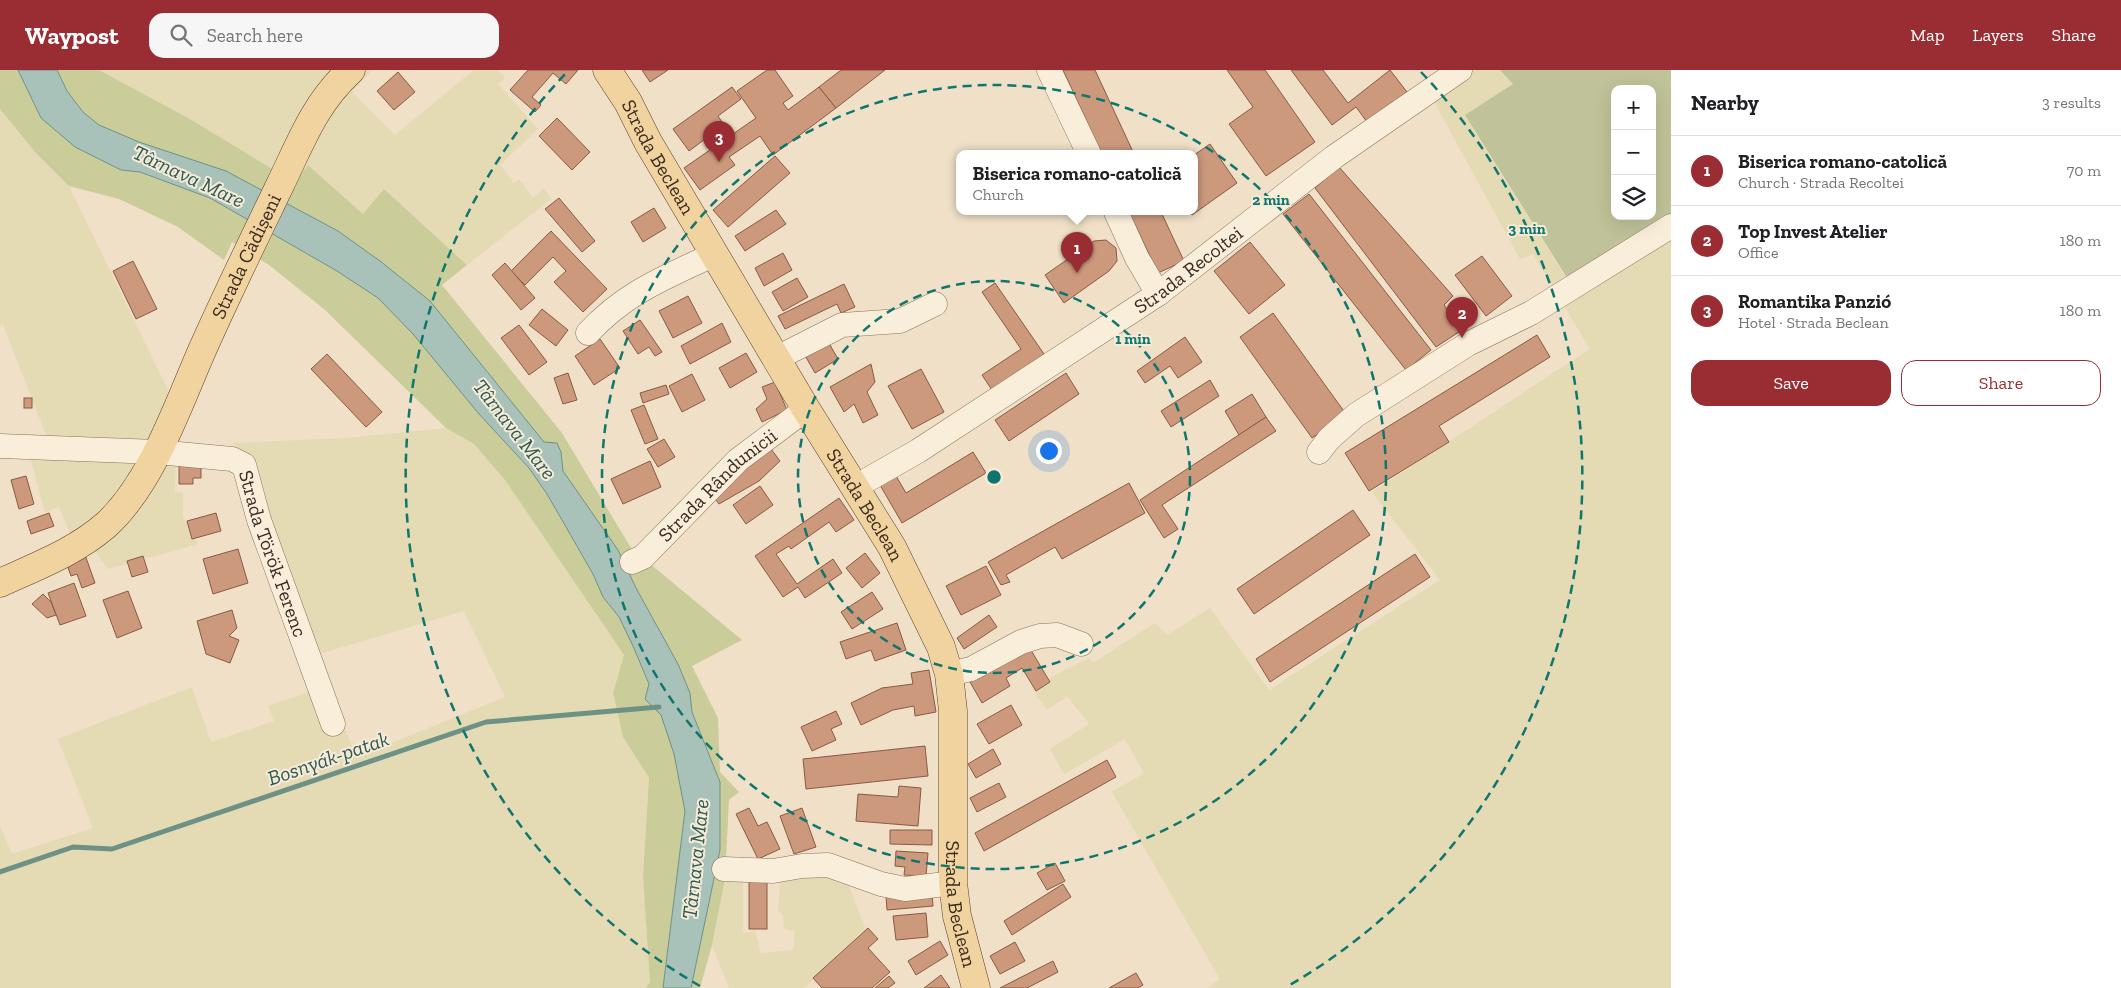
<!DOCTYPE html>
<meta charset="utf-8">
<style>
:root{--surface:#fff;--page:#f6f6f6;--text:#202124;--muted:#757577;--line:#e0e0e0;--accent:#9a2c33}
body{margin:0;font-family:"Zilla Slab",serif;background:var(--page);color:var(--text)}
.controls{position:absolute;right:15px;top:15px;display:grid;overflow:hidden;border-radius:10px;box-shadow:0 5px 20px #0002}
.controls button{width:45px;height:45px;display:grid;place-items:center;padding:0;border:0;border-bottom:1px solid var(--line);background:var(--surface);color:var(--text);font:25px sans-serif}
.you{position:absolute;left:1048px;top:380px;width:18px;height:18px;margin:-12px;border:4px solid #fff;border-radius:50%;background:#1a73e8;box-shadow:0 0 0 8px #1a73e833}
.badge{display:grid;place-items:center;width:32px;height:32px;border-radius:50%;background:var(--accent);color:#fff;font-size:16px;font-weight:700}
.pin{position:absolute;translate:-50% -41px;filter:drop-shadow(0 1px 2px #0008)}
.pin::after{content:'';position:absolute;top:26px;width:18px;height:15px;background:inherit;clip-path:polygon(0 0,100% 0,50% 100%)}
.popup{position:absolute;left:956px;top:80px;width:242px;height:65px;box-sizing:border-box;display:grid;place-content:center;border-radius:10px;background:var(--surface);filter:drop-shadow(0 1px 4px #0005);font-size:16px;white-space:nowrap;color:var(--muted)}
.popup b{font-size:19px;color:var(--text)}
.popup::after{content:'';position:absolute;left:50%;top:100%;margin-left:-10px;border:10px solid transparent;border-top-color:var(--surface)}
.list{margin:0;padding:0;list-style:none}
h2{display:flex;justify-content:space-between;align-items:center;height:65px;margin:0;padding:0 20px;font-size:21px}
h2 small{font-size:16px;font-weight:400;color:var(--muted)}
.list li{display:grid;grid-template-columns:32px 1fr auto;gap:15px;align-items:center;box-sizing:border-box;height:70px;padding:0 20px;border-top:1px solid var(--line)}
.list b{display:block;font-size:19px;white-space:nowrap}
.list p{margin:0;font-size:16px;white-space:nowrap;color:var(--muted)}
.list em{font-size:16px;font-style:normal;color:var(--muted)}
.actions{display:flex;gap:10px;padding:15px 20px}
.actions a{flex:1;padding:11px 0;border:1px solid var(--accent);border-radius:15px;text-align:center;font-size:18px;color:var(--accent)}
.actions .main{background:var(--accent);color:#fff}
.icon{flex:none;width:28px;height:28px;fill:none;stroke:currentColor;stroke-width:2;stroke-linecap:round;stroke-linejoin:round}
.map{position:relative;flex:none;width:1671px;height:918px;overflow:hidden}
header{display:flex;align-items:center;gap:30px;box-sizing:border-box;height:70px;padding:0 25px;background:var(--accent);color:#fff}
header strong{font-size:24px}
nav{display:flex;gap:28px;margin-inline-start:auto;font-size:18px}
.search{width:350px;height:45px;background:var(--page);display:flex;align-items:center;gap:12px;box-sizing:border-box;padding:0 18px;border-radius:15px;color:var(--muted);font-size:19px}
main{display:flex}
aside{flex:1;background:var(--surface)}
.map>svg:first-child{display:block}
.farmland{fill:#e4dab4}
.green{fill:#cacd9a}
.cemetery{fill:#c0c299;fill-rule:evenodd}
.water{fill:#a8c2b9;stroke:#6e9186}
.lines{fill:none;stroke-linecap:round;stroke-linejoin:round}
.stream{stroke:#6e9186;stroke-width:5}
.building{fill:#cd997d;stroke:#8a5a42}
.minor-casing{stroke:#8a725c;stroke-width:25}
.major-casing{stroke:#584030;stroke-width:29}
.minor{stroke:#f9eeda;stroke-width:24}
.major{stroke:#f1d39f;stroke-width:28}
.ring{fill:none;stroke:#0f766e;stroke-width:2.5;stroke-dasharray:9 6}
.labels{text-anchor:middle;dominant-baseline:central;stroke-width:4;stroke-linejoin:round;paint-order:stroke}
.street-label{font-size:20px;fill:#3b2b20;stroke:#f6ebd7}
.water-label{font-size:21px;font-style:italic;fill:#2f5a55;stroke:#f6ebd7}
.centre{fill:#0f766e;stroke:#f6ebd7;stroke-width:2.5}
.ring-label{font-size:15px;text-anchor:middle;font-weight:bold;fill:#0f766e;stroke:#f6ebd7;stroke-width:4;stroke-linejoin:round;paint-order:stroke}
</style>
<header>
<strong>Waypost</strong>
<div class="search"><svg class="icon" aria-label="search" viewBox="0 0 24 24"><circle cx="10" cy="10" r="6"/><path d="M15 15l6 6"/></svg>Search here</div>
<nav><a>Map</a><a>Layers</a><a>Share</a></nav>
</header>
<main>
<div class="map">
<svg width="1671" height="918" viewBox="0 0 1671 918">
<rect width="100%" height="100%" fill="#efe0c7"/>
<g class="farmland">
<path d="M99,0H372L352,22L395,65L474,0H498L505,8L498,14L538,59L500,95L514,113L519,109L533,128L544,119L551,129L467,195L385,120L363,144L308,95L294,112L190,49Z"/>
<path d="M1446,0H1500L1513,14L1465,46L1568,211L1671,147V918H1208L1220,909L1112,722L1144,703L1125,669L1064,704L1050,679L1089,654L1067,626L1047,640L1031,617L1089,588L1093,593L1155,553L1168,565L1210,538L1269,620L1440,510L1372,422L1590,279L1533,184L1520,189L1425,15Z"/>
<path d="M0,39L35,82L69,116L182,349L176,371L175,423L183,422V447L198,474L108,499L95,481L80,487L59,437L45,442L24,364L46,365L3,254L0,255Z"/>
<path d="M446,358L474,374L505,410L624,585L613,624L623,667L649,708L643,806L650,912L646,918H0V756L12,784L93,758L58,669L192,617L211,672L274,651L268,636L326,616L357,687L505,627L464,541L299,590L233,373L346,368Z"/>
<path d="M797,801L845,806L865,858L805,918H729L712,875L725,809L743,810V863L755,861L761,883L793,880L795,861L784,859L783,845L778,841L780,810Z"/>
</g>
<g class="green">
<path d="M0,0H18L41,48L121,100L140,102L210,128L337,201L378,228L413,264L479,344L529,398L547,424L593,504L603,527L619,547L633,576L649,614L645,629L661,645L674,684L685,741L663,918H646L650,912L643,806L649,708L623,667L613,623L624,585L505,410L474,374L446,358L325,240L269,195L232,172L224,190L178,157L119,129L69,116L35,82L0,39Z"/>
<path d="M57,0H99L190,49L294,112L308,95L363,144L384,119L467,195L442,215L562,363L631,478L742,570L692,596L718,648L720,702L739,722L729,730L725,809L712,875L700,918H691L701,872L720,712L692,642L690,623L678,594L636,518L618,480L563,401L561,382L544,372L430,231L380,191L338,161L226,101L139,72L99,55L83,42L67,21Z"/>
</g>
<path class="cemetery" d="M1500,0H1671V147L1569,211L1465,45L1513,14ZM1615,19H1652V146H1615Z"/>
<path class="water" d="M18,0H57L67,21L83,42L99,55L139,72L226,101L338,161L380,191L430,231L544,372L557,373L561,382L563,401L618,480L636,518L678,594L690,623L692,642L720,712V780L691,918H663L685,741L674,684L661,645L645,629L649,614L633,576L619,547L603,527L593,504L547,424L529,398L479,344L413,264L378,228L337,201L210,128L140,102L121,100L75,77L41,48Z"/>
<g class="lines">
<path class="stream" d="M0,802L73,777L112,779L486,652L659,637"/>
</g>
<g class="building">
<path d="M528,0H578L566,14L553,3L532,27L541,35L535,42L510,20Z"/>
<path d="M642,0H668L650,12Z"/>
<path d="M767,0H775L793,26L783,33L788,40L819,17L836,38L773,85L760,66L729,87L735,95L700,120L684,98L756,48L737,21Z"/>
<path d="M841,0H885L836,38L819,17Z"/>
<path d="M1063,0H1095L1134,84H1102Z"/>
<path d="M1227,0H1265L1315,72L1266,106L1229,54L1253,37Z"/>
<path d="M1291,0H1323L1348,33L1390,0L1407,22L1367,52L1356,37L1332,55Z"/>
<path d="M398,2L415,22L394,40L377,21Z"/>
<path d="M732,17L741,29L718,46L724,55L689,81L673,59Z"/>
<path d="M557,48L590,82L572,100L539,66Z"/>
<path d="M1210,74L1237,113L1192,145L1190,142H1194V85Z"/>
<path d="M775,86L790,103L728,157L713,140Z"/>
<path d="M1339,97L1453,226L1444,235L1462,260L1436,277L1315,118Z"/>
<path d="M1309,124L1431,280L1406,300L1283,144Z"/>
<path d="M559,128L595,171L582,182L545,139Z"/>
<path d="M654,138L666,158L643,172L631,152Z"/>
<path d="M776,140L786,154L745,181L735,166Z"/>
<path d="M1129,142H1161L1184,191L1158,203Z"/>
<path d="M551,161L607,219L583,242L554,212L566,201L553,187L525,215L511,201Z"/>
<path d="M1106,170L1116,178L1117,191L1109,201L1064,233L1045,205L1094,171Z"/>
<path d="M1250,172L1285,215L1249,244L1214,201Z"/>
<path d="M783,183L792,200L764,216L755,198Z"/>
<path d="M1482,186L1512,226L1486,246L1455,205Z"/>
<path d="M133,191L157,239L136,249L113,201Z"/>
<path d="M505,193L535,228L521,240L492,205Z"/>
<path d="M797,208L808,227L783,241L772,222Z"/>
<path d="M995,213L1044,284L992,320L982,305L1021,279L982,222Z"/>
<path d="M844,214L855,237L841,243L837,234L785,259L778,246Z"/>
<path d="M688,226L702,253L673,268L659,241Z"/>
<path d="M542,239L568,260L556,276L529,255Z"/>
<path d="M1273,243L1346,344L1312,368L1240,267Z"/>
<path d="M640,250L662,282L655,286L649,277L638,284L623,261Z"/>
<path d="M722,253L731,272L690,294L681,276Z"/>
<path d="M519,255L547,292L529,305L501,268Z"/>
<path d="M1537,265L1550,287L1439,356L1449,372L1369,421L1345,383Z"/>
<path d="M1185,267L1202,292L1178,308L1170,296L1145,313L1137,301Z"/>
<path d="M826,268L838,289L815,303L803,282Z"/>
<path d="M600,269L620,298L594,315L575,286Z"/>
<path d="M746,283L757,302L730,318L719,298Z"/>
<path d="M327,284L382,342L366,357L311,299Z"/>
<path d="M871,294L875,312L867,322L878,345L863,353L854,334L844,342L830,317Z"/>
<path d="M921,299L944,342L912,359L888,316Z"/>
<path d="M568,303L577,330L563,334L554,308Z"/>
<path d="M1066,303L1079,324L1009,371L995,350Z"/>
<path d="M692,304L705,330L682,342L669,316Z"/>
<path d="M1210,310L1219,326L1171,357L1161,341Z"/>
<path d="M775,312L787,340L762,352L756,339L767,329L762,317Z"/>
<path d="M666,315L669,324L643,333L640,323Z"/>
<path d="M1252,324L1266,347L1239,365L1225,341Z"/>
<rect x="24" y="328" width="8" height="10"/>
<path d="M644,335L658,369L645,374L631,340Z"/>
<path d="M1266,347L1276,361L1162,435L1178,459L1164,468L1140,430Z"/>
<path d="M664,369L675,387L658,397L647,379Z"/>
<path d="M768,375L780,391L759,411L719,434L711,423Z"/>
<path d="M973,382L986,403L902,453L880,415L896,406L906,423Z"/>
<path d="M650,391L661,417L623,434L611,409Z"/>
<path d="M179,392H201V408H193V414H179Z"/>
<path d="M26,406L34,434L19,439L11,410Z"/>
<path d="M1129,413L1145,443L1062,489L1055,477L1006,505L1010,512L1001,515L988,492Z"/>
<path d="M760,416L773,435L746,454L733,435Z"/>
<path d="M839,428L854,450L836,462L829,452L791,479L789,476L776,484L797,514L833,489L842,503L805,528L798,517L783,527L755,486Z"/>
<path d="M1353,440L1370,465L1254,544L1237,519Z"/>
<path d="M49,443L54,456L31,464L27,451Z"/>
<path d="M216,443L221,461L192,469L187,451Z"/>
<path d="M238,479L248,513L213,524L203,489Z"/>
<path d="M84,482L95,513L82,518L77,504L71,506L65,489Z"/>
<path d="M865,483L880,503L862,518L846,498Z"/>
<path d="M1415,484L1430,507L1270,612L1256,589Z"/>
<path d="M143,486L148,502L132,507L127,491Z"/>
<path d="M986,496L1001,525L961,545L946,516Z"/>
<path d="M74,513L86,546L60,555L48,523Z"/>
<path d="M128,521L142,558L117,568L103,530Z"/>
<path d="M872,522L883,539L852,559L841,542Z"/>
<path d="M43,524L51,532L56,545L47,548L32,534Z"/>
<path d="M232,540L237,558L229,566L239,570L230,593L206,584L197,551Z"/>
<path d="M989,545L997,557L964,579L957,568Z"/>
<path d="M897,553L906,580L875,591L871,580L846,589L840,572Z"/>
<path d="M1029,577L1050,612L1036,621L1022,598L1006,608L1010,616L982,633L970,612Z"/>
<path d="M929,600L936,642L915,646L914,636L893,640L861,655L851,633L882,618L913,614L911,603Z"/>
<path d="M1011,635L1022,655L989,674L977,654Z"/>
<path d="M836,641L842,654L831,659L836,670L812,681L801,657Z"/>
<path d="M925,676L928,706L806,719L803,689Z"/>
<path d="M993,679L1001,694L976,708L968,694Z"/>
<path d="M1107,690L1116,707L984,781L975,763Z"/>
<path d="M999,713L1006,727L977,742L970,728Z"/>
<path d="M899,716L921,718L918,756L856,751L858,724L898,727Z"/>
<path d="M749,738L758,756L767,752L780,779L758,789L736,744Z"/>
<path d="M802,738L816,777L794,784L780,746Z"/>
<path d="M890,760H932V775L890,774Z"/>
<path d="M896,781L928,783L926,806L904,805L905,797L895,796Z"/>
<path d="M1055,793L1065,811L1047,820L1037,803Z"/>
<rect x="749" y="809" width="18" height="50"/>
<path d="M1063,814L1071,827L1012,865L1004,851Z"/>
<path d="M932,822L933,836L887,840L886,826Z"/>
<path d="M926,843L928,867L896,870L893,846Z"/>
<path d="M868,858L878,869L868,878L890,902L872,918H822L813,908Z"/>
<path d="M940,871L948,885L916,905L908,891Z"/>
<path d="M1015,872L1025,891L1000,904L990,886Z"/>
<path d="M1053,891L1058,902L1027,918H1000Z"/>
<path d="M1136,903L1143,915L1138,918H1109Z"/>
<path d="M941,905L950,918H924Z"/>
<path d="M889,906L895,913L888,918H875Z"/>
</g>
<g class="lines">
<g class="minor-casing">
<g id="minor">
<path d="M1049,0L1089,84"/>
<path d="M1116,142L1137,188L1158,224"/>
<path d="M588,263C626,222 666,207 715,184"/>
<path d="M777,288L842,255L900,251L935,234"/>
<path id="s1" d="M0,376L157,382L232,389L244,395L259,450L333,654"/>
<path d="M1319,382L1329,369L1356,345L1468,274L1531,243L1671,156"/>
<path id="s2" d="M855,417L918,381L1158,224L1334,87L1460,0"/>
<path id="s3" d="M632,492L643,487L738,390L806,339"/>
<path d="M949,604L971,599L1021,572L1040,566L1057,565L1081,574"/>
<path d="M724,799L773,801L802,796L828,795L881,814L905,819L953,813"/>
</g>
</g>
<g class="major-casing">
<g id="major">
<path id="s4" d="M607,0L628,32L648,72L806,339L892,477L941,577L949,604L953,641V813L957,846L976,918"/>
<path id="s5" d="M0,513C37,496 75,482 106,455C153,412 178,334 204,276C228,222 254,169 280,115C301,72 314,34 351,0"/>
</g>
</g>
<use href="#minor" class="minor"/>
<use href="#major" class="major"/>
</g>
<g class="ring">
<circle cx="994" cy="407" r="196"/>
<circle cx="994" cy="407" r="392"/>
<path d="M700 916A588 588 0 0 1 567 2M1421 2A588 588 0 0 1 1288 916"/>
</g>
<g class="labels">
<g class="street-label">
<text stroke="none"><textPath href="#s4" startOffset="101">Strada Beclean</textPath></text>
<text stroke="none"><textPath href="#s5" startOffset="426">Strada Cădișeni</textPath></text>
<text stroke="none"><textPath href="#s2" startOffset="398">Strada Recoltei</textPath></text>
<text stroke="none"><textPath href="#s3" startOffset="116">Strada Rândunicii</textPath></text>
<text stroke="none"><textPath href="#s4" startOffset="506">Strada Beclean</textPath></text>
<text stroke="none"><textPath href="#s1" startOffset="339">Strada Török Ferenc</textPath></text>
<text stroke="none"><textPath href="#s4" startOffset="926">Strada Beclean</textPath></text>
</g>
<g class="water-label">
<text transform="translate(189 106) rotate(25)">Târnava Mare</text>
<text transform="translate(515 359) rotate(52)">Târnava Mare</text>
<text transform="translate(328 688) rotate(-19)">Bosnyák-patak</text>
<text transform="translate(695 789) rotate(-84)">Târnava Mare</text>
</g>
</g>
<circle cx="994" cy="407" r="8" class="centre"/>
<g class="ring-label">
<text x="1271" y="135">2 min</text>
<text x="1527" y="164">3 min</text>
<text x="1133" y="274">1 min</text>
</g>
</svg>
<div class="controls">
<button>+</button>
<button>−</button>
<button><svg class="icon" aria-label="layers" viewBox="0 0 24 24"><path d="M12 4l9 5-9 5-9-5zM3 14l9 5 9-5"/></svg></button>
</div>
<div class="you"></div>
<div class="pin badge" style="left:1077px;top:203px">1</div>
<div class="popup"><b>Biserica romano-catolică</b>Church</div>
<div class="pin badge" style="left:1462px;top:268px">2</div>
<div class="pin badge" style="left:719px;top:92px">3</div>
</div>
<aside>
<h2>Nearby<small>3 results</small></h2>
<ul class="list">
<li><span class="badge">1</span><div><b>Biserica romano-catolică</b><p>Church · Strada Recoltei</p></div><em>70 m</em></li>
<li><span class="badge">2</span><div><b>Top Invest Atelier</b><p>Office</p></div><em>180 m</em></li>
<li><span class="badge">3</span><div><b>Romantika Panzió</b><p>Hotel · Strada Beclean</p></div><em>180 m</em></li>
</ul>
<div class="actions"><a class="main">Save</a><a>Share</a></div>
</aside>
</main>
